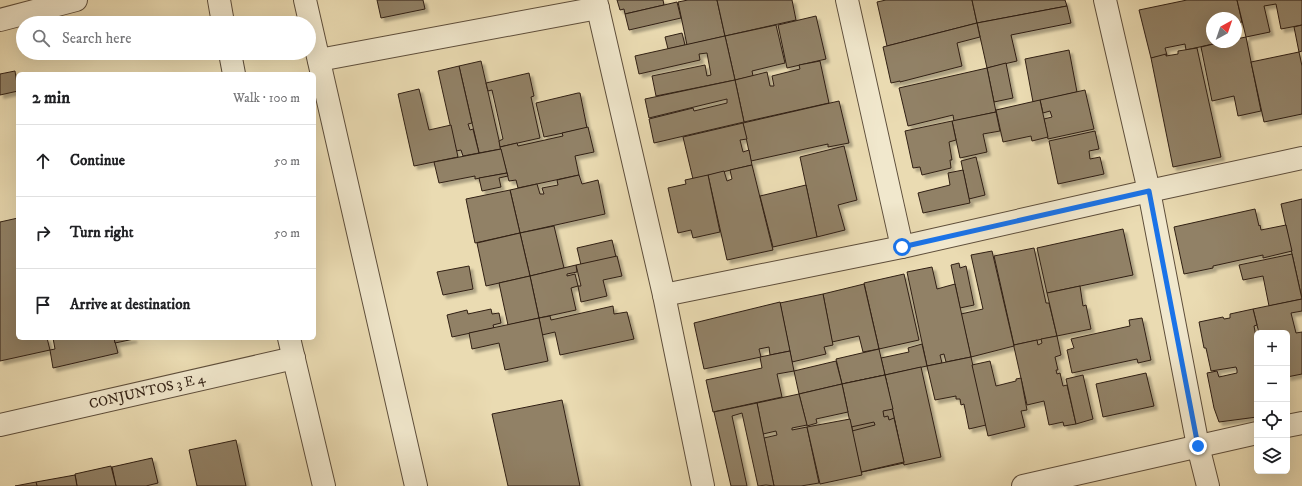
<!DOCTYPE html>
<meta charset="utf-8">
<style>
:root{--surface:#fff;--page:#f2f2f2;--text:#202124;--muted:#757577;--line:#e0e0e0}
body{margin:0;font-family:"IM FELL DW Pica",serif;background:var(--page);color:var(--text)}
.controls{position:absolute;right:12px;bottom:12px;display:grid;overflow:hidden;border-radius:6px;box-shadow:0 4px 16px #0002}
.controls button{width:36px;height:36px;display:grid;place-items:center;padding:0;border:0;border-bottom:1px solid var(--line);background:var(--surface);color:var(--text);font:20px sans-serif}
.compass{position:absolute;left:1206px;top:12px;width:36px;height:36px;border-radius:50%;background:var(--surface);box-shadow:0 4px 16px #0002;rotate:40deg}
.stop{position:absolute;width:12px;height:12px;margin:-9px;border:3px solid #1a73e8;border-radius:50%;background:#fff}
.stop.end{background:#1a73e8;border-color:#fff;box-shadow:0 1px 4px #0008}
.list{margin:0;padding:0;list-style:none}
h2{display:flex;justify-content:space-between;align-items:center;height:52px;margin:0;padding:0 16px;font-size:17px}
h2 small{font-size:13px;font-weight:400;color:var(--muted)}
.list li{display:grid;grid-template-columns:26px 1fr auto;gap:12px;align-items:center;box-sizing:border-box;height:72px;padding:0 16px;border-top:1px solid var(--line)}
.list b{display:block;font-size:15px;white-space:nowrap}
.list em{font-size:13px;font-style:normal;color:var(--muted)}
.icon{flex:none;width:22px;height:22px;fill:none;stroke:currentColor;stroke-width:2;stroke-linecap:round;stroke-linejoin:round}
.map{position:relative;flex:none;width:1302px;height:486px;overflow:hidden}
.search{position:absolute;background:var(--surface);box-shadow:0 4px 16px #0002;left:16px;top:16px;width:300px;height:44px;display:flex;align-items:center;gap:10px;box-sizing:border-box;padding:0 14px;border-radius:22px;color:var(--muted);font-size:15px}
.panel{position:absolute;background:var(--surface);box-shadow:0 4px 16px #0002;left:16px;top:72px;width:300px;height:268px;border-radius:6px}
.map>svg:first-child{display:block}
.building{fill:#918166;stroke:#301f13;filter:url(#shadow)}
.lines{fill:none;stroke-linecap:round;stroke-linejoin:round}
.minor-casing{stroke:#5e4e3b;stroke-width:24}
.tertiary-casing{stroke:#5e4e3b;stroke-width:24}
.minor{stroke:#f1e8cd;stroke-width:22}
.tertiary{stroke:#f1e8cd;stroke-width:22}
.route{stroke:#1a73e8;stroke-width:5}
.labels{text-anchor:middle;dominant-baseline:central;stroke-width:3;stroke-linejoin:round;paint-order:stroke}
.street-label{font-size:14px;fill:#301f13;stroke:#f1e8cd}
</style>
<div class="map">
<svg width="1302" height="486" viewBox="0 0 1302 486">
<defs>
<filter id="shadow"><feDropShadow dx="3.5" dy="3.5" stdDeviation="1" flood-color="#0004"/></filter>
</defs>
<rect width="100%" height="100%" fill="#eadbb2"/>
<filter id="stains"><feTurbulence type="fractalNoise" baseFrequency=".005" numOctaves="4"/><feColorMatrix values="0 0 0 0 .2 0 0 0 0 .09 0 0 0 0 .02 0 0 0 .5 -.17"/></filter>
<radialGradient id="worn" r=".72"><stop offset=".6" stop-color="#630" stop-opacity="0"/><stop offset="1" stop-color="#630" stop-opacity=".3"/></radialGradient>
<g class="building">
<path d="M377,0H423L425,9L381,18Z"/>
<path d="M617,0H663L664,5L625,14L624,9L620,10Z"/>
<path d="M688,0H717L725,36L687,45L678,2Z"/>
<path d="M717,0H792L796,20L725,36Z"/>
<path d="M886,0H972L977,23L887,46L877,2Z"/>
<path d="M972,0H1065L1067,6L977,23Z"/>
<path d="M1187,0H1237L1242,22L1236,23V18H1212V42H1222L1186,50L1185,44L1165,48L1167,55L1151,58L1139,10Z"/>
<path d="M1237,0H1302V25L1281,29L1276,4L1264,6L1270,32L1246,37Z"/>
<path d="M677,2L681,18L629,30L625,14Z"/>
<path d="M1067,6L1071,23L1011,35L1017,61L987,68L977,23Z"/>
<path d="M816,16L826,59L787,68L778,25Z"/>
<path d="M977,23L980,37L957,43L962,66L900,82V81L891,83L883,47Z"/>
<path d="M776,25L785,63L752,71L753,76L735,80L725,36Z"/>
<path d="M1302,25V51L1299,52L1294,27Z"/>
<path d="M682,33L685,45L668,49L665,37Z"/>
<path d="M725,36L735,80L656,96L652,76L705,65L707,76L711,75L707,53L699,54L700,60L639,74L635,56Z"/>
<path d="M1246,37L1261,111L1238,116L1234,96L1212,101L1201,47L1222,42H1236V39Z"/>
<path d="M1197,48L1221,157L1173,167L1151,58L1166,54V56L1178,54V51Z"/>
<path d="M1069,50L1077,92L1033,102L1025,59Z"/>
<path d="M1299,52L1302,66V114L1264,122L1251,62Z"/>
<path d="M481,61L501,149L479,153L459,66Z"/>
<path d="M820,61L829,103L744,122L735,80L767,72L770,86H774L772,76L800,69L799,65Z"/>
<path d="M1006,63L1013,98L994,102L987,68Z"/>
<path d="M459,66L472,123L468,124L470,130L473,129L479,153L463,156L461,150L456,151L438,71Z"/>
<path d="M987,68L996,112L954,121L953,115L908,126L899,88Z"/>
<path d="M15,71L18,91L0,95V74Z"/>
<path d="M529,73L534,96L531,97L540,138L500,147L499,141L503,139L492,90L488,91L486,83Z"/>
<path d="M735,80L744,122L654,143L649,119L693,108L694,111L727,103V99L649,118L645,99Z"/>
<path d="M419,89L429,130L451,125L458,157L414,166L398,94Z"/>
<path d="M1085,90L1094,129L1048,139L1044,119L1052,117L1050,111L1043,113L1040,100Z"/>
<path d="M578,93H580L587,128L544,137L536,103Z"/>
<path d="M1040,100L1048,137L1032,141L1031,136L1003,142L996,110Z"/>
<path d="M839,101L849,143L828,147V144L751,161L743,123Z"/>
<path d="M996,112L1000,131L983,134L987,152L960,158L952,121Z"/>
<path d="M952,121L956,140L949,142L952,160H950L951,168L922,175L920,167L913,168L905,131Z"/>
<path d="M743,123L747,139L740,140L743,152L749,150L752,165L693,179L683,137Z"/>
<path d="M588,127L594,152L575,156L579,175L518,188L516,180L509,181L500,147L517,143L518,146L563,136L562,133Z"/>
<path d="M1095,131L1099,149L1089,151L1090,159L1100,157L1104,174L1058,184L1049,141Z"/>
<path d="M844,146L857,200L838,205L845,230L817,237L800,157Z"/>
<path d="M501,149L507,173L475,179V176L439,183L434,162Z"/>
<path d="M976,157L985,195L969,199L961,161Z"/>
<path d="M752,165L773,250L727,260L708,175L724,171L727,181L732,179L730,170Z"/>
<path d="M963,170L970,203L923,213L918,193L950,185L948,173Z"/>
<path d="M507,173L508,176L499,178L501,187L482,191L479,178Z"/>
<path d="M579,175L582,184L598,180L605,214L520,233L510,190L537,184L540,194H544L542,188L558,185L557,180Z"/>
<path d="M708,175L720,232L693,238L691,230L678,233L668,188L686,184L685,180Z"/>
<path d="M806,185L817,237L773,247L760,196Z"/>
<path d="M510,190L520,233L475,243L466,199Z"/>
<path d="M1302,199V299L1281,204Z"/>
<path d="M1255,209L1259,226L1260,225L1261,230L1286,225L1292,251L1263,258V255L1213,266V268L1184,274L1174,227Z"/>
<path d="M18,218V338H47L50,350L0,361V222Z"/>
<path d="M554,226L564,268L530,276L520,233Z"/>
<path d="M1123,229L1133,275L1047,293L1037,248Z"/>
<path d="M520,233L530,276L486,286L477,243Z"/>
<path d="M612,240L616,257L581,265L577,248Z"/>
<path d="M1034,248L1046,303H1049L1057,336L1014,345L994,256Z"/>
<path d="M992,251L1014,346L971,357L961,314L983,309L971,255Z"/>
<path d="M1292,254L1302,299L1269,306L1263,276L1243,280L1239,265Z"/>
<path d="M617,256L622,276L603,280L607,296L581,302L578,286H581L576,265Z"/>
<path d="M959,263L960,268L966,266L974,305L960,308L951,265Z"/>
<path d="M576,265L577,272L567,274V276L575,274L578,286L571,288L576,310L539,318L530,276Z"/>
<path d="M469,266L473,289L443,295L437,272Z"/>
<path d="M932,267L937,289L955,284L971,357L946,362L944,354L940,355L942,363L927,366L907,272Z"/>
<path d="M904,274L919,340L879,349L864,283Z"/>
<path d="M530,276L539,318L508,325L499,283Z"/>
<path d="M864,284L879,349L863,352L859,336L832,342L823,294Z"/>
<path d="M1080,286L1083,306L1086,305L1091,329L1057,336L1047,293Z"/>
<path d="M823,294L833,345L824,347L826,354L792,362L780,303Z"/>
<path d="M1302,299V311L1291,313L1296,333L1302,332V374L1287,377V333H1259L1253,309Z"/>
<path d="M780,302L790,351L770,355L769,347L759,349L761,357L704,369L694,323Z"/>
<path d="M613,306L614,314L627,312L634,339L560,355L555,332L542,335L539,318L550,316L551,320Z"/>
<path d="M491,309L492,314L499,313L501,323L493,325L494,328L452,337L447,315L467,310L468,314Z"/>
<path d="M1253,309L1257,325L1254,326L1257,342V417L1219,422L1214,408L1207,373L1217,371L1219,377L1237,373V370L1236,367L1211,371L1206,348H1204L1199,322L1223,317L1224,319L1230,318V314Z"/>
<path d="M539,318L548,361L505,370L499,343L472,349L469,333Z"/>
<path d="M1142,318L1151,360L1138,363L1137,359L1072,373L1067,350L1074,348L1071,339L1130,326L1129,320Z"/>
<path d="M1057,336L1061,355L1055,357L1058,370H1056L1057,374L1060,373L1063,386L1067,385L1076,424L1064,426L1063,422L1049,425L1044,401L1027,405L1014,347V345L1037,340L1038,345L1042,343L1041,339Z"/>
<path d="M53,338H114L118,353L53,368L50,350L55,349Z"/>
<path d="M114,338H133L134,339L115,343Z"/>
<path d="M922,344L927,366L885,375L881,358L909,352L908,348Z"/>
<path d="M879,349L885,375L842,384L836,359Z"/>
<path d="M790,351L794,371L777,374L782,397L713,412L706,380L762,368L760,357Z"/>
<path d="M971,357L986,425L969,429L964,404L961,405L960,399H956V396L935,400L927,366Z"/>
<path d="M836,361L842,384L799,394L794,371Z"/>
<path d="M990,361L996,386L1016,381V379L1021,378L1027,410L1021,411L1025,427L988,436L972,365Z"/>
<path d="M921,367L941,457L904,465L885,375Z"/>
<path d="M1146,373L1154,406L1103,417L1096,384Z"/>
<path d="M885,375L904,463L862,472L842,384Z"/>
<path d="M885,375L893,409L883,411L884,417L888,416L889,420L894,418L904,462L861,472L852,431L875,425L874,422L851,427L842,384Z"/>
<path d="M1083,375L1093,419L1076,424L1066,379Z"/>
<path d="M842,384L848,412L816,419L817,423L807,426L799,394Z"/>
<path d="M799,394L807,425L792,428V430L807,427L819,483L801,486H774L764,438L777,435L776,431L763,434L757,403Z"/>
<path d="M562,400L580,486H508L492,414Z"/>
<path d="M757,403L774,486L766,485L758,486L742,413L732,416L747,486H731L714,412Z"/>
<path d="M850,419L862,475L820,484L807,427Z"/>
<path d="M236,440L246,486H197L189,450Z"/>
<path d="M152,458L158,483L146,486H116L112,467Z"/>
<path d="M111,466L116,486H77L75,474Z"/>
<path d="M75,475L77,486H37L36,482Z"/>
<path d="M36,482L37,486H15Z"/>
</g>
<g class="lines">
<g class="minor-casing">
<g id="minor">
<path d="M596,0L664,295L703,486"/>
<path d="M847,0L902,247"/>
<path d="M1105,0L1149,191L1198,446L1208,486"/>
<path d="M0,20L76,0"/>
<path d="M319,60L598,8"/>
<path d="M664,295L902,247L1149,191L1302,158"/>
<path id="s1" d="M0,425L294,358"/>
<path d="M1287,426L1302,423"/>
<path d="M1023,486L1257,433"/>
</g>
</g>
<g class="tertiary-casing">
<g id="tertiary">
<path d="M219,0L223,23"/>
<path d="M305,0L416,486"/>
<path d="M230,53L234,74"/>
<path d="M289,338L324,486"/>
</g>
</g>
<use href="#minor" class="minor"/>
<use href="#tertiary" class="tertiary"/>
</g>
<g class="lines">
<path class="route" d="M902,247L1149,191L1198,446"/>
</g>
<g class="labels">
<g class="street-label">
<text stroke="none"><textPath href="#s1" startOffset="151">CONJUNTOS 3 E 4</textPath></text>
</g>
</g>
<rect width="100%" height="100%" filter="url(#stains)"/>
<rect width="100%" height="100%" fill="url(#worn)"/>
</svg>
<div class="controls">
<button>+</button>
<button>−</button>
<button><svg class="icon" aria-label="locate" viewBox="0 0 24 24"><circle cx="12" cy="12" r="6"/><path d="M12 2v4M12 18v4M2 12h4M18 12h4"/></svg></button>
<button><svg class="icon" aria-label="layers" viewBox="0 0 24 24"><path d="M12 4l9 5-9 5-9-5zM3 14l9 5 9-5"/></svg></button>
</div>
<svg class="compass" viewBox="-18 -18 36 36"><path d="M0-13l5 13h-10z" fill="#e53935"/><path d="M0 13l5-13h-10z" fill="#757577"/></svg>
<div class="stop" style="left:902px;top:247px"></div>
<div class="stop end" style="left:1198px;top:446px"></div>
<div class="search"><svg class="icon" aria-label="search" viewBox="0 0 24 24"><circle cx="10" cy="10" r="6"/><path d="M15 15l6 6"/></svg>Search here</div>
<section class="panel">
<h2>2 min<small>Walk · 100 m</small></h2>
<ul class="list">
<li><svg class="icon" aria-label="ahead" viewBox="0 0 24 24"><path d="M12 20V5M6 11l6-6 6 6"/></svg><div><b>Continue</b></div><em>50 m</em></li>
<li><svg class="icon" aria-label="right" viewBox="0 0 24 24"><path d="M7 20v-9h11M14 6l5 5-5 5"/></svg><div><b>Turn right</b></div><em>50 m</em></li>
<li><svg class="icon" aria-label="arrive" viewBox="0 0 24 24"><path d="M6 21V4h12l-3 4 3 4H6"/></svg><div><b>Arrive at destination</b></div></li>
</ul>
</section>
</div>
